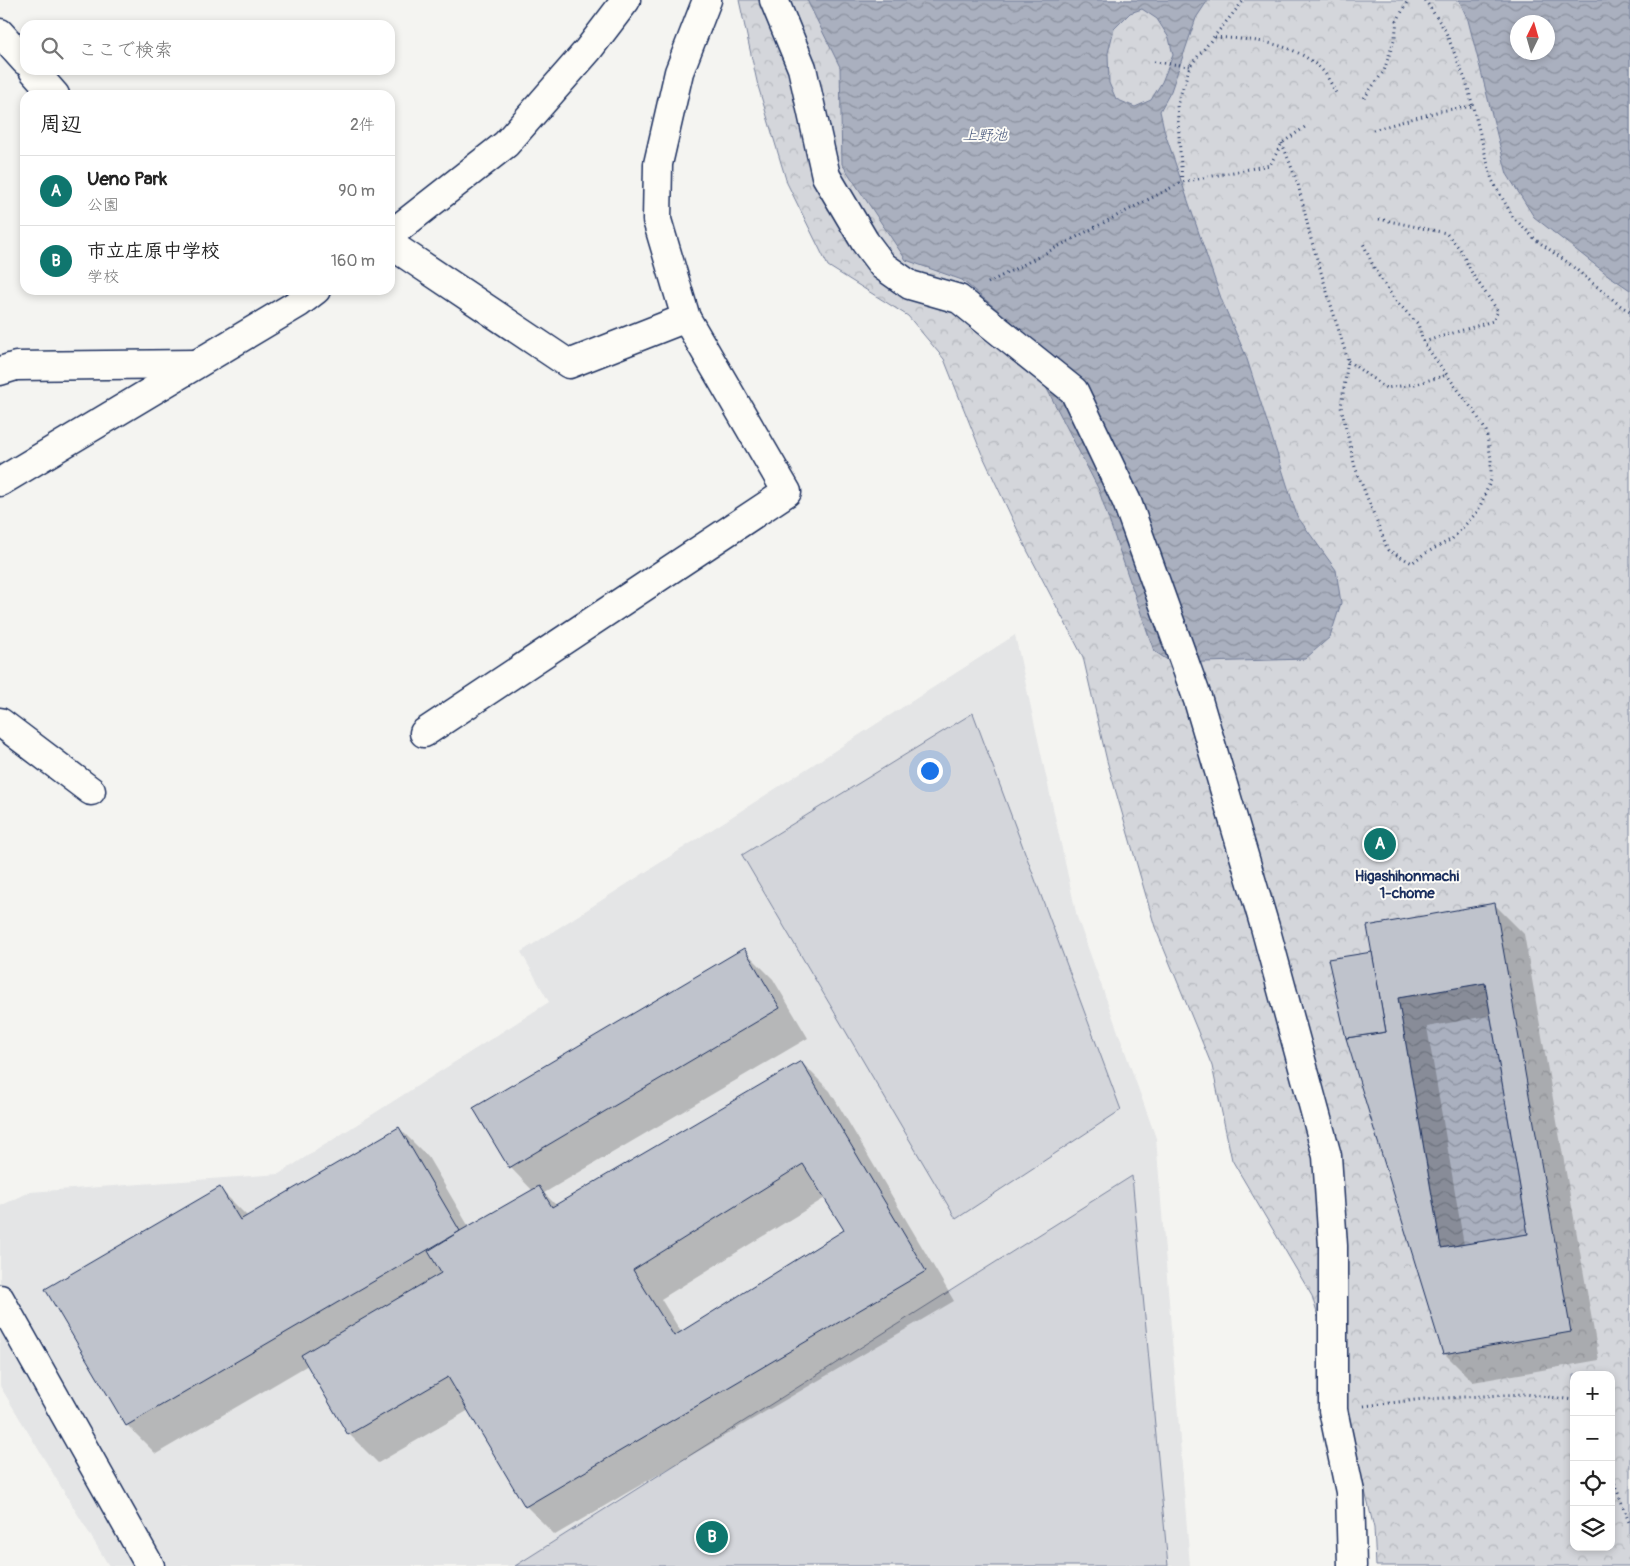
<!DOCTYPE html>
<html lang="ja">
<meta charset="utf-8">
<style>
:root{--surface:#fff;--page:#f2f2f2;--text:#222;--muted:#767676;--line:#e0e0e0;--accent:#0f766e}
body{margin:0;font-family:Pangolin,"Klee One",sans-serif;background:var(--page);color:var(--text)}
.controls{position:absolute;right:15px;bottom:15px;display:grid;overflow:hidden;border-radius:10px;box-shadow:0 2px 8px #0003}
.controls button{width:45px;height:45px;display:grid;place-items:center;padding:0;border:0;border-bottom:1px solid var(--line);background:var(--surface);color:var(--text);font:25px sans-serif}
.compass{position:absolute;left:1510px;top:15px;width:45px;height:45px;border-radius:50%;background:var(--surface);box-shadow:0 2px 8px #0003;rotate:5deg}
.you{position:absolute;left:929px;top:770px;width:18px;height:18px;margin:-12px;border:4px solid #fff;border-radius:50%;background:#1a73e8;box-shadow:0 0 0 8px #1a73e833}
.badge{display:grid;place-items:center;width:32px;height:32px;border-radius:50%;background:var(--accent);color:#fff;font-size:16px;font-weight:700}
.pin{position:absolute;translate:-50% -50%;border:2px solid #fff;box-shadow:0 1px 5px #0006}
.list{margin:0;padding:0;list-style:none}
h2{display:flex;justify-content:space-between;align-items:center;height:65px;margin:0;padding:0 20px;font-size:21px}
h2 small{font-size:16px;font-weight:400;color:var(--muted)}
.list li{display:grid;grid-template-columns:32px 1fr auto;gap:15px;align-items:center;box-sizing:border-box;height:70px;padding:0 20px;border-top:1px solid var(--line)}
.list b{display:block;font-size:19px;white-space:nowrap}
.list p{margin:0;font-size:16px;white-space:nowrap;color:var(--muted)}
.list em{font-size:16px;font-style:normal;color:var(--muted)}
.icon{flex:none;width:28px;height:28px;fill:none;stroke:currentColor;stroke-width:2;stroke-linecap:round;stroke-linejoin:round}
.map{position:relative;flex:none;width:1630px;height:1566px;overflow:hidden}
.search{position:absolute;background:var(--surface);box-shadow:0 2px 8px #0003;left:20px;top:20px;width:375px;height:55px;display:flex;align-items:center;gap:12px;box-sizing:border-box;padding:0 18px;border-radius:15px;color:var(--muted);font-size:19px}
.panel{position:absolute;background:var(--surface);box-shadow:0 2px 8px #0003;left:20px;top:90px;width:375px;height:205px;border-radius:15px}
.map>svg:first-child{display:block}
.built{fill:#e4e5e6}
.park{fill:url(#park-crowns);stroke:#78829c;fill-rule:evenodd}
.pitch{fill:#d4d6db;stroke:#78829c}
.water{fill:url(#water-waves);stroke:#717c98;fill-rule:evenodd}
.shadow{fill:#0003;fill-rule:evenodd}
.building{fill:#bfc3cc;stroke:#1b2f5e;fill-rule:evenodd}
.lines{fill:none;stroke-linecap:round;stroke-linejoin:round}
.minor-casing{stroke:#1b2f5e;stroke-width:31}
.path{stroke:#1b2f5e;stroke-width:3;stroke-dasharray:1 4;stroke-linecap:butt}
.minor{stroke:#fdfcf7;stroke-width:28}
.labels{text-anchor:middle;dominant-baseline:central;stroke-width:4;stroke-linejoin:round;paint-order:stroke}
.water-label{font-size:15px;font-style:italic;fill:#46567b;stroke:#fdfcf7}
.neighbourhood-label{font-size:15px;font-weight:bold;fill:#1b2f5e;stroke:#fdfcf7}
</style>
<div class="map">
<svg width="1630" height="1566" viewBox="0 0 1630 1566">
<defs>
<pattern id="park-crowns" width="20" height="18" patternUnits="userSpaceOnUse" patternTransform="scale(1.25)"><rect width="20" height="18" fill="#d4d6db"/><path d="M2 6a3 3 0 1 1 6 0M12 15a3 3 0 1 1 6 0" fill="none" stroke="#b5b8be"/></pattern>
<pattern id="water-waves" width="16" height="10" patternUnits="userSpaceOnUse" patternTransform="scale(1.25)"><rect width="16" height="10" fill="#aab0bf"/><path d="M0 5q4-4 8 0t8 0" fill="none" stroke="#8a909e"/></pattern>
</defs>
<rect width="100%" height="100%" fill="#f4f4f1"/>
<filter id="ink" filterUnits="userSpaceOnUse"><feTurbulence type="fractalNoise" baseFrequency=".02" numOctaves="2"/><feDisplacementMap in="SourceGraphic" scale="10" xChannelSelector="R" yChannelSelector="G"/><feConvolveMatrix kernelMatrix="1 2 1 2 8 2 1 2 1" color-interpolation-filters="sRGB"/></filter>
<g filter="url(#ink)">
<path class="built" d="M1015,635L1077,917L1156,1138L1190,1566H109L0,1386V1206L30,1192L279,1174L549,1002L521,952Z"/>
<path class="park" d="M739,0H1630V1566H1376L1374,1528L1345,1409L1312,1296L1232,1160L1212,1066L1155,927L1107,761L1083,657L1027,550L981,452L944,359L908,316L828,266L787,183L758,86ZM1518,22H1548V52H1518ZM1574,1375H1611V1547H1574Z"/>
<g class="pitch">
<path d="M973,713L1121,1110L956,1219L742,855Z"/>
<path d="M1132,1176L1168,1566H515Z"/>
</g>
<g class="water">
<path d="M807,0H1208L1196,18L1171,91L1160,111L1165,133L1222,301L1246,356L1297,516L1336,570L1341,603L1330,637L1305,659L1172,663L1154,651L1098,488L1013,323L962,280L906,260L842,164L840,67ZM1142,9L1157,19L1169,38L1173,55L1162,82L1151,100L1135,107L1116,99L1109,83L1108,53L1114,29L1130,13Z"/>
<path d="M1459,0H1630V290L1608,275L1534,217L1507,174L1468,20ZM1518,22H1548V52H1518Z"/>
<path d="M1485,983L1528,1234L1441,1248L1398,998Z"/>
</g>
<g class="shadow">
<path d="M1495,905L1524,934L1599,1360L1473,1382L1444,1353L1373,953ZM1492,1015L1529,1235L1464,1245L1427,1027Z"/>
<path d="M744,950L773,979L808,1038L544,1193L557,1206L801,1062L830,1091L954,1301L555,1535L526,1506L469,1410L378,1463L349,1434L308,1365L156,1454L127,1425L47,1290L220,1189L248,1217L399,1128L428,1157L469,1227L533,1191L510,1167ZM825,1198L846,1231L681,1332L661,1299Z"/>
</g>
<g class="building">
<path d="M1495,903L1571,1332L1443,1354L1346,1038L1386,1032L1367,926ZM1485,983L1528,1234L1441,1248L1398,998Z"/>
<path d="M744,948L780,1008L509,1168L473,1108Z"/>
<path d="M1372,952L1386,1032L1346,1038L1328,959Z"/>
<path d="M801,1061L926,1271L525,1507L448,1377L348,1435L301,1355L441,1273L428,1251L460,1231L539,1186L552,1207ZM803,1164L844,1230L674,1336L633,1270Z"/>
<path d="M399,1127L460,1231L126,1426L45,1289L220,1187L240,1220Z"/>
</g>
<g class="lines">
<g class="minor-casing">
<g id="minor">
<path d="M774,0L802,68L826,176L865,242L883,266L910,285L959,299L1074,391L1127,502L1198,700L1265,927L1327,1156L1333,1246V1410L1350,1492L1352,1566"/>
<path d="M0,33L25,61"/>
<path d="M33,70L55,95"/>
<path d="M390,235L506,144L588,50L626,0"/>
<path d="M390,244L569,364L686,318"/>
<path d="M0,371L16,366L196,364"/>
<path d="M0,482L299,303L316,290"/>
<path d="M0,722L91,791"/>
<path d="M424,733L787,492L686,318L657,220L658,164L679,72L707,0"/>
<path d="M0,1299L150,1566"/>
</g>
</g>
<g class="path">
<path d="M1425,0L1445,30L1467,84L1492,180L1513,217L1536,240L1567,262L1622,307L1630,311"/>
<path d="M1215,37C1253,40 1293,41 1322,70C1328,76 1332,86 1336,93"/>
<path d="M1154,62L1190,66"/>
<path d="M1364,98L1384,71L1395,37L1397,21L1408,0"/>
<path d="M1373,130L1440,111L1473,106"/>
<path d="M1282,143L1298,184L1311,239L1348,361L1341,407L1355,467L1388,550L1412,563L1424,554L1452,539L1478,511L1491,480V458L1486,431L1476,414L1447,375"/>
<path d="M1182,182L1177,105L1190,66L1244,0"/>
<path d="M1379,219L1446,233L1460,249L1473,275L1498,311L1493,321L1423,342"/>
<path d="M988,283L1182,182L1270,165L1282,143L1308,125"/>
<path d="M1348,361L1386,388L1415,384L1447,375L1423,342L1418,324L1395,300L1375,270L1362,241"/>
<path d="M1364,1406L1424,1399L1525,1394L1574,1400"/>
<path d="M1611,1474L1630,1525"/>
</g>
<use href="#minor" class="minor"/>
</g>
</g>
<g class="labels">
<g class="water-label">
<text x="985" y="135">上野池</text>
</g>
<g class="neighbourhood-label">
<text x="1407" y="876">Higashihonmachi<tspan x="1407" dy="17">1-chome</tspan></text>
</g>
</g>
</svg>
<div class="controls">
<button>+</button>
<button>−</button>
<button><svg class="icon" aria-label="locate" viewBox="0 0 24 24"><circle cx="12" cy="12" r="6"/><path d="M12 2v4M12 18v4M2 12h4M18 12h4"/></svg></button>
<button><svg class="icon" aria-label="layers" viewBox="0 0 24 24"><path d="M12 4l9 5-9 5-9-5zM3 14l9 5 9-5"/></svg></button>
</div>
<svg class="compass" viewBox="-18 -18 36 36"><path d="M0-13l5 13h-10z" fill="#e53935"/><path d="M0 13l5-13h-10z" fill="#767676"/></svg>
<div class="you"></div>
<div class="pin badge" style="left:1380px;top:844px">A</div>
<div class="pin badge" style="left:712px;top:1537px">B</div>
<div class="search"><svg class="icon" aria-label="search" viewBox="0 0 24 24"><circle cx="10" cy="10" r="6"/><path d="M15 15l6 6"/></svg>ここで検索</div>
<section class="panel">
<h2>周辺<small>2件</small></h2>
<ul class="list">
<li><span class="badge">A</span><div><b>Ueno Park</b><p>公園</p></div><em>90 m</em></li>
<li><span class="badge">B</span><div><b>市立庄原中学校</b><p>学校</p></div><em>160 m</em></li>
</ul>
</section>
</div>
